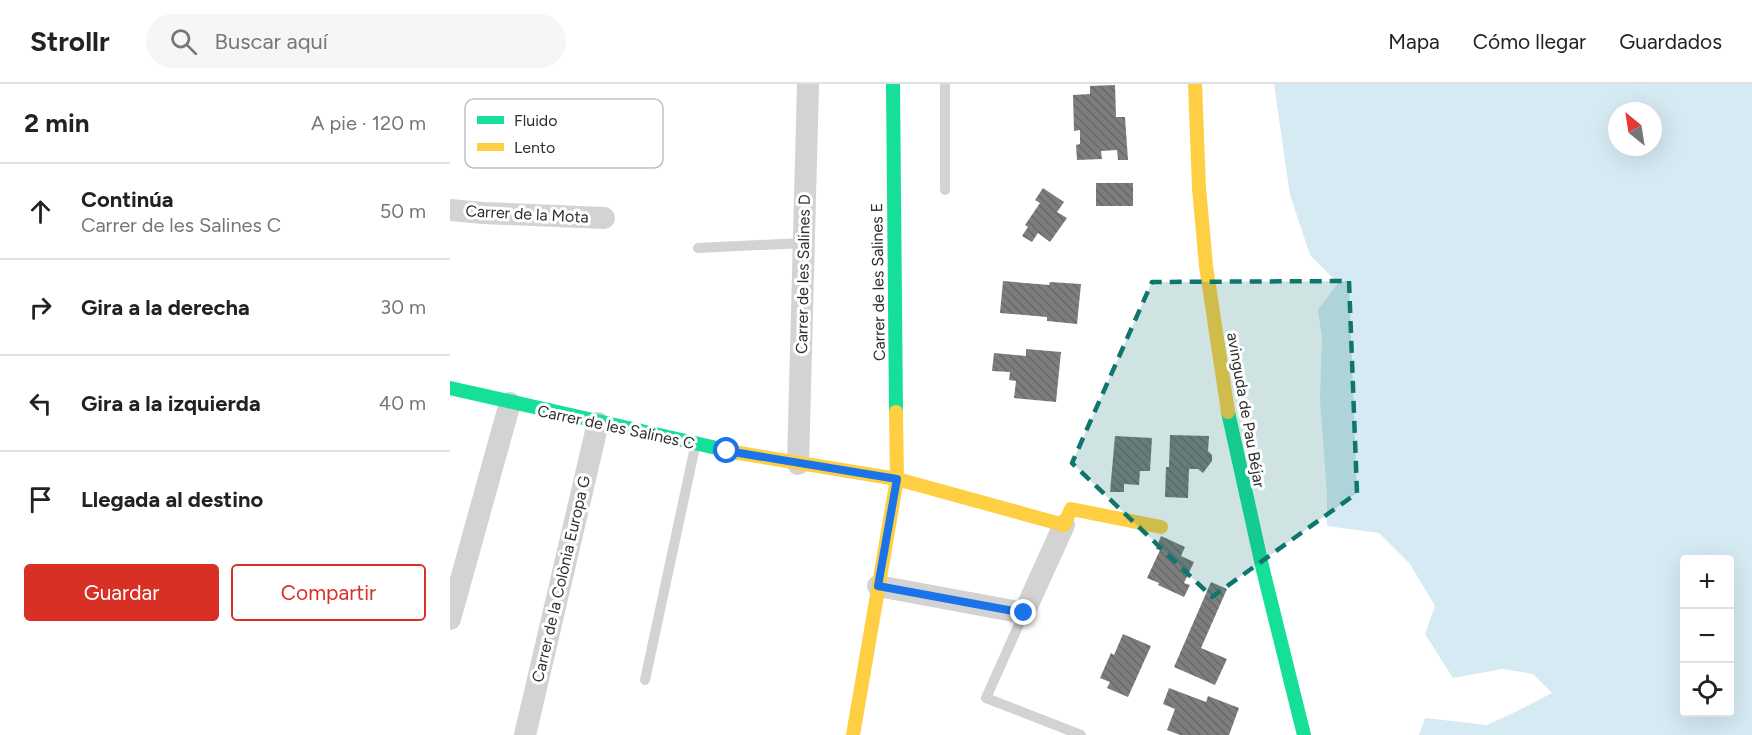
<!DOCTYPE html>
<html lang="es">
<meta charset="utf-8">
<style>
:root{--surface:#fff;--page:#f6f6f6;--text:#222;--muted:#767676;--line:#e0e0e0;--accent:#d93025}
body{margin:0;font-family:Figtree,sans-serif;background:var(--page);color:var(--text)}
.controls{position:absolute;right:18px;bottom:18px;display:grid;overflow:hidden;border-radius:6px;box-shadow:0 6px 24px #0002}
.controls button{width:54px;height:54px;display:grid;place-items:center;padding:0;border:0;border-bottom:2px solid var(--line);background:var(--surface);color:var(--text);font:30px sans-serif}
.compass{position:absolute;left:1158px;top:18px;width:54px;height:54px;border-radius:50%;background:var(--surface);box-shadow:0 6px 24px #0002;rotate:330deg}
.stop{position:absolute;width:18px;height:18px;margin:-14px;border:4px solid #1a73e8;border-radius:50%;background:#fff}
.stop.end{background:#1a73e8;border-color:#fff;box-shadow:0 2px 6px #0008}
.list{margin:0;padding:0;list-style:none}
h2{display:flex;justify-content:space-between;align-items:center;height:78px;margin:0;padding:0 24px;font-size:26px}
h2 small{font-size:20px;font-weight:400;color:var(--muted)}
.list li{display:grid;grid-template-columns:39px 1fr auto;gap:18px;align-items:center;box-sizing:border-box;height:96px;padding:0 24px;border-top:2px solid var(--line)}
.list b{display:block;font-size:22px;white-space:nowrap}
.list p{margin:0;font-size:20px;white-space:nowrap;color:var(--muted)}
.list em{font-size:20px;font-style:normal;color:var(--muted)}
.actions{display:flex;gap:12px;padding:18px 24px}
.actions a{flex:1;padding:14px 0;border:2px solid var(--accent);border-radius:6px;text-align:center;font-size:21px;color:var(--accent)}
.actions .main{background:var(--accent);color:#fff}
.icon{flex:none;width:33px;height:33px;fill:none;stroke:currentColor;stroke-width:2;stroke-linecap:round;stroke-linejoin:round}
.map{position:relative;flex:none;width:1302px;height:651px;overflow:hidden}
header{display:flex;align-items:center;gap:36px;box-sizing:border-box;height:84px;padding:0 30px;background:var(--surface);border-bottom:2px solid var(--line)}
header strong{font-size:28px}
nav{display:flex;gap:33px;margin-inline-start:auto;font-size:21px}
.search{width:420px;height:54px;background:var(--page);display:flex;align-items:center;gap:15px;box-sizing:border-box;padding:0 21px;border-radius:33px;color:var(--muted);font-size:22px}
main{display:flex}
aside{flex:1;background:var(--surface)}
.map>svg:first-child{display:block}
.water{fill:#d6eaf4;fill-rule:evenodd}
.building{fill:url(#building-back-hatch)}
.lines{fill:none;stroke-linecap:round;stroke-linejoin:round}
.lane{stroke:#d3d3d3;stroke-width:10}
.street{stroke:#d3d3d3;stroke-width:22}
.fast{stroke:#16e098;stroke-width:14}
.slow{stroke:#ffcf43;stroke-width:14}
.route{stroke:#1a73e8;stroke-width:8}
.marked{fill:#0f766e;fill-opacity:0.2;stroke:#0f766e;stroke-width:4.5;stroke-dasharray:12 8;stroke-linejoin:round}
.labels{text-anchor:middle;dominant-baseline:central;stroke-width:6;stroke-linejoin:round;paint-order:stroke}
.street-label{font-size:16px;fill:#2e2e2e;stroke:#fff}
.key{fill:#fff;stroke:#c0c0c0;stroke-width:1.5}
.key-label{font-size:16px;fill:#2e2e2e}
</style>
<header>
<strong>Strollr</strong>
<div class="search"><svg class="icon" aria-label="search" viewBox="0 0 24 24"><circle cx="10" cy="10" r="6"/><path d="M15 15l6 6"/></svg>Buscar aquí</div>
<nav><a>Mapa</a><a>Cómo llegar</a><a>Guardados</a></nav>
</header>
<main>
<aside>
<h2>2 min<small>A pie · 120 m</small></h2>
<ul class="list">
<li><svg class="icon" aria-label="ahead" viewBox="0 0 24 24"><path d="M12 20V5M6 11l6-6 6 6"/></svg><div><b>Continúa</b><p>Carrer de les Salines C</p></div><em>50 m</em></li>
<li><svg class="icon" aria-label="right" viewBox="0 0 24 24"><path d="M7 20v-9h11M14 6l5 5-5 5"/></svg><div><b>Gira a la derecha</b></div><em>30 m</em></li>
<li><svg class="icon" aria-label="left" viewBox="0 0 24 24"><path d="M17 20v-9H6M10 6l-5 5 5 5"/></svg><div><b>Gira a la izquierda</b></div><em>40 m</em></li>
<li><svg class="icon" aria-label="arrive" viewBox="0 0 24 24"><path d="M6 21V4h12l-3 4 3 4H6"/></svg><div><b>Llegada al destino</b></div></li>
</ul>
<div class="actions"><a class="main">Guardar</a><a>Compartir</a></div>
</aside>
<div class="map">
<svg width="1302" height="651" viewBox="0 0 1302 651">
<defs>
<pattern id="building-back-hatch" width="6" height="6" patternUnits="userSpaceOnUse" patternTransform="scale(1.5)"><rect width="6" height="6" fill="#7e7e7e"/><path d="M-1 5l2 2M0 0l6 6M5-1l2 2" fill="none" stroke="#686868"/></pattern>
</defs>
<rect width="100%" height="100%" fill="#fff"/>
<path class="water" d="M824,0H1302V651H969L975,634L1037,641L1067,627L1102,609L1083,590L1052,585L1003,594L975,550L985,522L960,480L929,449L877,442V411L870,315L872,253L868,226L888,199L860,171L840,111ZM1167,27H1203V63H1167ZM1234,476H1280V628H1234Z"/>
<g class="building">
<path d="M665,1L666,33H675L678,76H668L667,66L651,67L652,75L627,76L626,61L630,60V46L624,47L623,11L640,10V2Z"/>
<rect x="646" y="99" width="37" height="23"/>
<path d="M593,104L614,118L607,128L617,134L600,158L588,149L582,158L572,152L578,143L575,141L590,119L585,116Z"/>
<path d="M553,197L599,201L600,198L631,200L627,240L597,237V233L550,229Z"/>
<path d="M576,265L611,268L606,318L564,314L566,297L559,296L560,288L542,287L544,269L576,272Z"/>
<path d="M720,351L759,352L758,367L762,371V377L753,389L748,385H739L738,414L715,413L716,383H719Z"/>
<path d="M665,352L702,354L700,387H690L689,401L674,400V408H660Z"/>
<path d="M711,452L735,463L731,472L744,478L734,499L740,501L734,513L708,501L709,499L697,494L710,466L706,465Z"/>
<path d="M761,498L777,505L751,564L777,575L765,601L724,583Z"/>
<path d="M673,550L701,562L678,613L657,604L660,598L650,594L661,569L664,571Z"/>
<path d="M719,604L756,618L758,612L789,624L779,651H730L717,646L725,625L713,620Z"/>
</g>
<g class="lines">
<g class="lane">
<path d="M495,0V106"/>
<path d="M248,164L353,159"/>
<path d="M574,529L536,614L631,651"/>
<path d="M195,596L245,363"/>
</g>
<g class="street">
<path d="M0,126L33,129L154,134"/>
<path d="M348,380L358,0"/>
<path d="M428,502L574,529L614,441"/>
<path d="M0,535L60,319"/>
<path d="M75,651L148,339"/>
</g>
<g class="fast">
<path d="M443,0L446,328"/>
<path d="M0,304L289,369"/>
<path d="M778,328L813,486L854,651"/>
</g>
<g class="slow">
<path d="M745,0L749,104L756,182L778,328"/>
<path d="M289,369L447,395L614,441L621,425L711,443"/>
<path d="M403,651L447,395L446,328"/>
</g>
</g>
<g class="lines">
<path class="route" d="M277,367L447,395L428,502L574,529"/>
</g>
<path class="marked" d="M899,197L907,409L762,513L622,379L702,198Z"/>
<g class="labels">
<g class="street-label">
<text transform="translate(77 130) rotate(3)">Carrer de la Mota</text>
<text transform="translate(353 190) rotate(-89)">Carrer de les Salines D</text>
<text transform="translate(428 198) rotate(-91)">Carrer de les Salines E</text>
<text transform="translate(796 326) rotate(80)">avinguda de Pau Béjar</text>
<text transform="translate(166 343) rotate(12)">Carrer de les Salines C</text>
<text transform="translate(111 495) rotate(-77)">Carrer de la Colònia Europa G</text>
</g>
</g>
<rect x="15" y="15" width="198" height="69" rx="9" class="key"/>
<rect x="27" y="32" width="27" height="8" fill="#16e098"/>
<rect x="27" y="59" width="27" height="8" fill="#ffcf43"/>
<g class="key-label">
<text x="64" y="42">Fluido</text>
<text x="64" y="69">Lento</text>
</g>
</svg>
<div class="controls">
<button>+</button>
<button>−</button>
<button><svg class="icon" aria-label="locate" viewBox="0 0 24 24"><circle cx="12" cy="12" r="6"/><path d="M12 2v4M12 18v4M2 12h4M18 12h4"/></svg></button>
</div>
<svg class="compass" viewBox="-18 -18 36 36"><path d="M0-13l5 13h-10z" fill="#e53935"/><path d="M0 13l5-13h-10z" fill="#767676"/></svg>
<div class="stop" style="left:277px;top:367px"></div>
<div class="stop end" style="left:574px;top:529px"></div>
</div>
</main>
